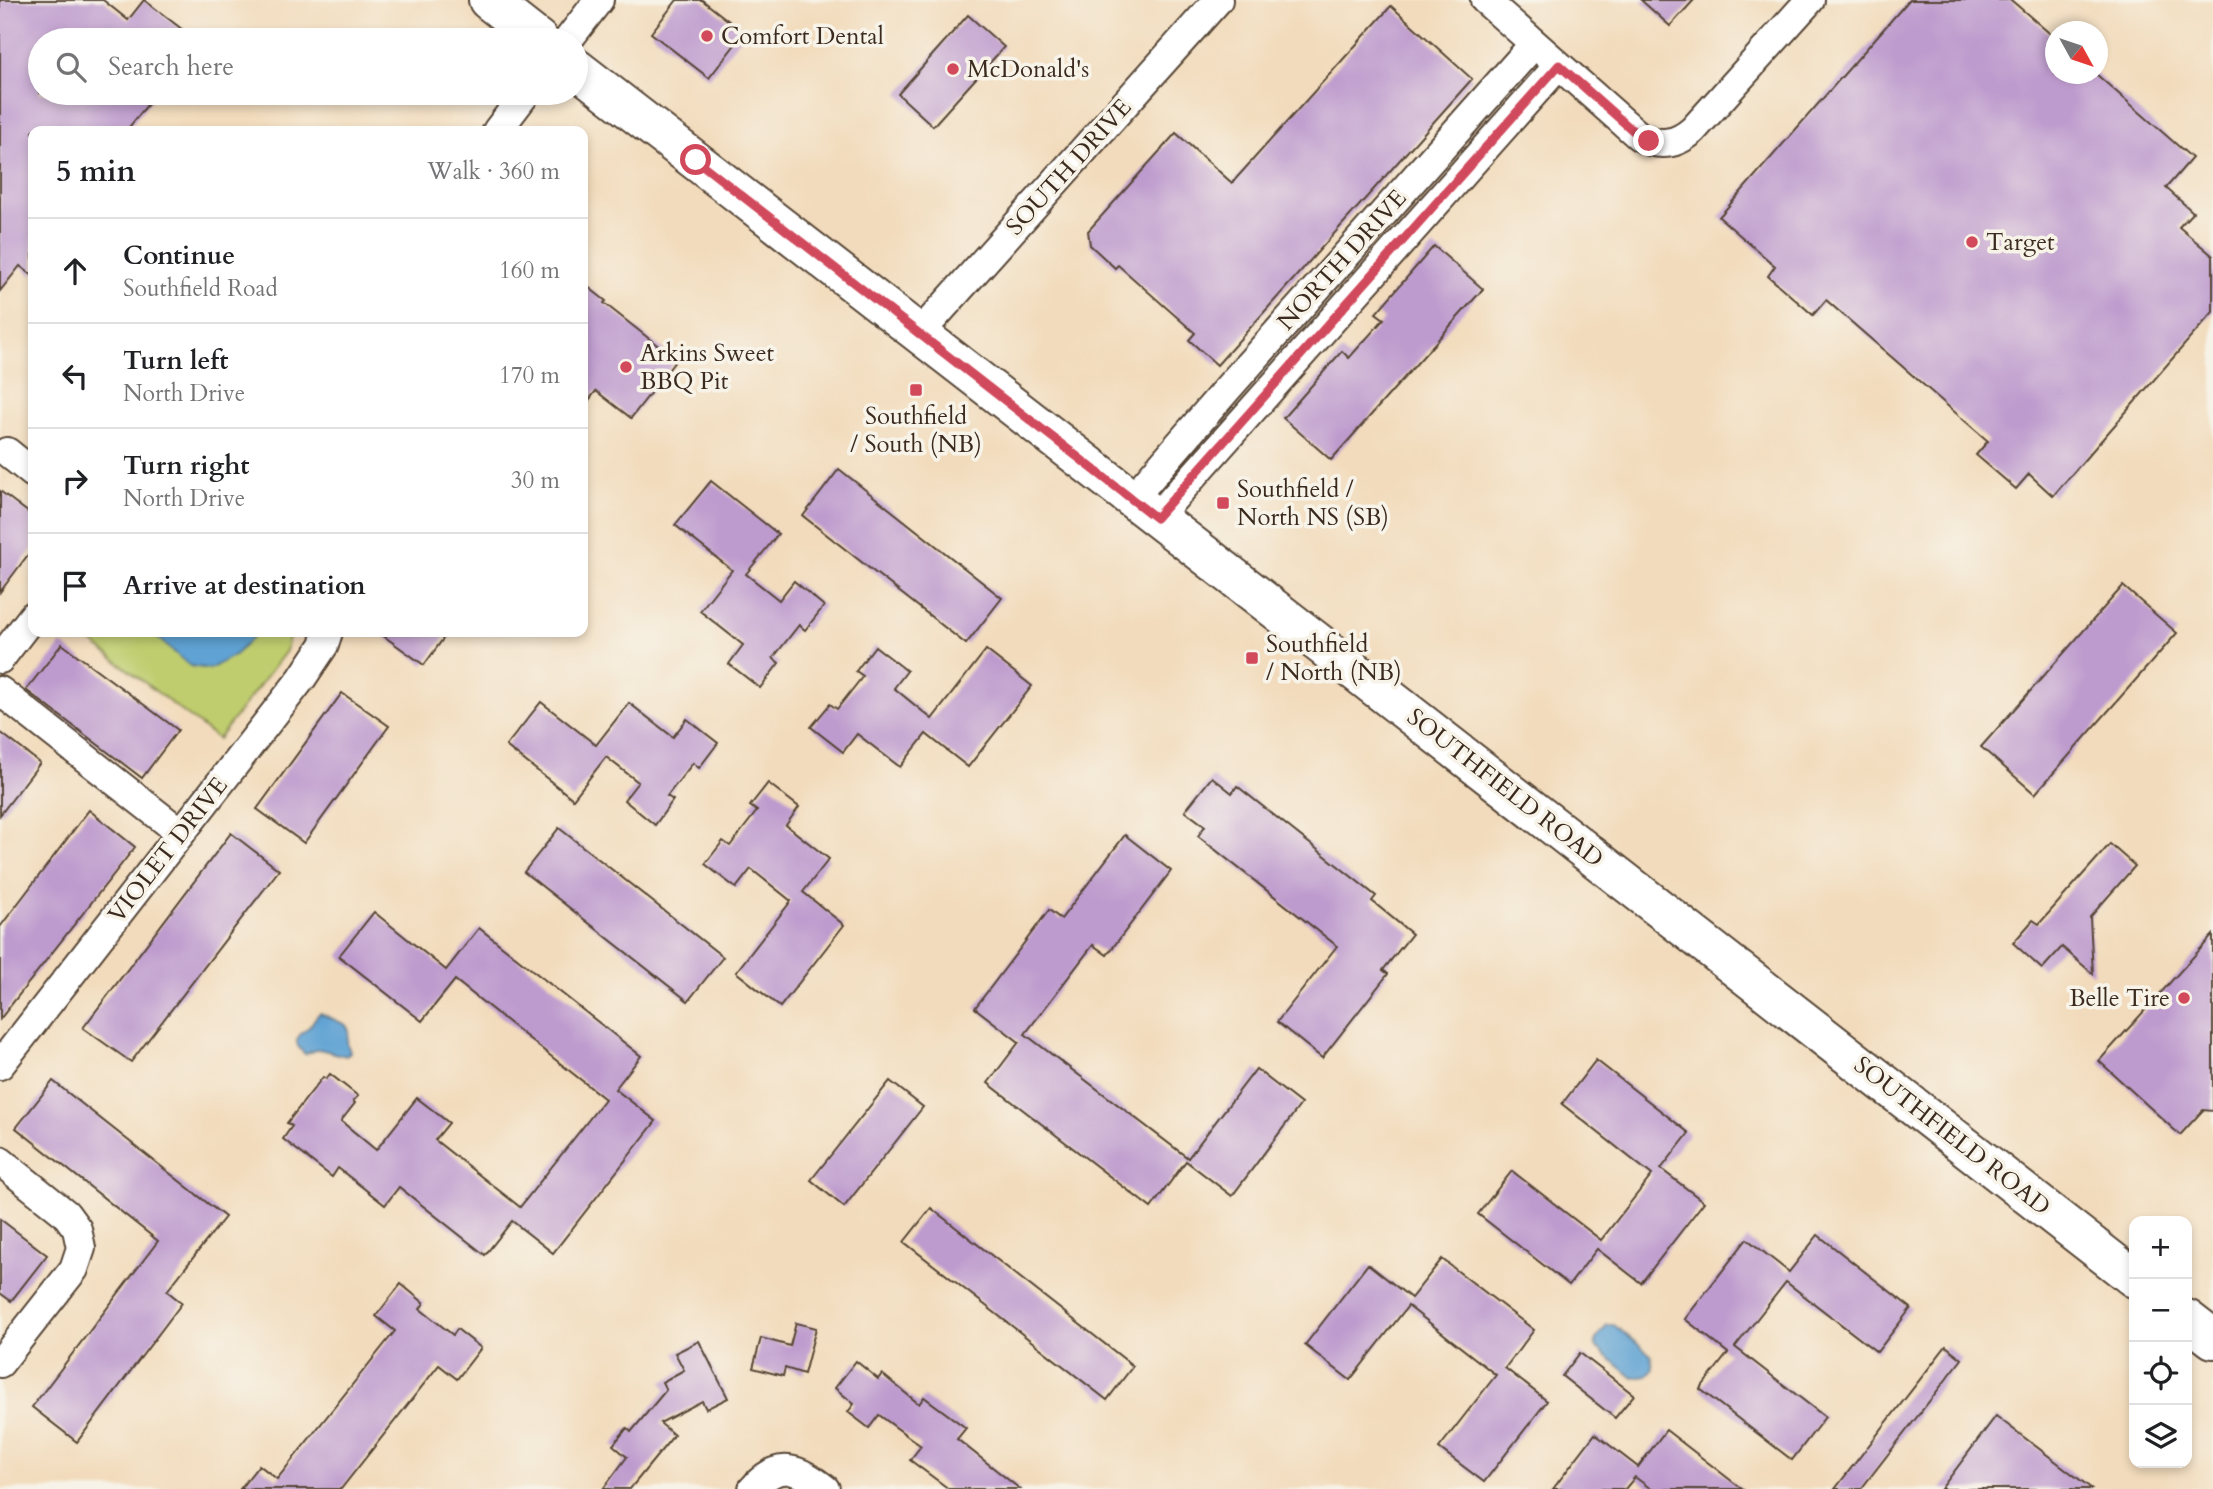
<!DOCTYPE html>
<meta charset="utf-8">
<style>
:root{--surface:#fff;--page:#f2f2f2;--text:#202124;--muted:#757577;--line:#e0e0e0}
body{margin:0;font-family:Cardo,serif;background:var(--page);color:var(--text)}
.controls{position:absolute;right:21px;bottom:21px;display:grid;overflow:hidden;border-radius:14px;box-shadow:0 4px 10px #0003}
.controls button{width:63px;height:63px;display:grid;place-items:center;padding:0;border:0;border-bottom:2px solid var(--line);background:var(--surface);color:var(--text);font:35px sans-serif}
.compass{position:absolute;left:2045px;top:21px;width:63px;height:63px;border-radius:50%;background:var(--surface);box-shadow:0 4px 10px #0003;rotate:130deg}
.stop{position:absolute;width:21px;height:21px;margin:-16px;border:5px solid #d1495b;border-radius:50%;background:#fff}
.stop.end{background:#d1495b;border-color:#fff;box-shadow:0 2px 7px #0008}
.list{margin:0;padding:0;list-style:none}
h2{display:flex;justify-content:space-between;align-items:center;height:91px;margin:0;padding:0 28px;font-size:30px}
h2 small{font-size:23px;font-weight:400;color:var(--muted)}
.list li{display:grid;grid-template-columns:46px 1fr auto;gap:21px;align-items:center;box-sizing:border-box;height:105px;padding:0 28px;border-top:2px solid var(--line)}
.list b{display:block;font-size:26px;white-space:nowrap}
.list p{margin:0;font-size:23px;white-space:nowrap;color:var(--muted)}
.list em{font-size:23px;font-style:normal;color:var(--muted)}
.icon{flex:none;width:38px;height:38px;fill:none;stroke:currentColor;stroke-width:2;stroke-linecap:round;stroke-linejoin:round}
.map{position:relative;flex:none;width:2213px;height:1489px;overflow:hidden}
.search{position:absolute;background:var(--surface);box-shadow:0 4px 10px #0003;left:28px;top:28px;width:560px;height:77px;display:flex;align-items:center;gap:18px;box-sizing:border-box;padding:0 24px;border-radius:38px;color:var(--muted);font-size:26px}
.panel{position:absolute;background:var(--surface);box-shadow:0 4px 10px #0003;left:28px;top:126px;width:560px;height:511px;border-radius:14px}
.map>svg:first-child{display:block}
.green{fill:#bfcd6e;stroke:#7d7c46;stroke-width:2}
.water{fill:#5ea2d3;stroke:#4c6678;stroke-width:2}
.building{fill:#be9bce}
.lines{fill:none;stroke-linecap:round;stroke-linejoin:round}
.street-casing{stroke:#564536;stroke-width:32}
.secondary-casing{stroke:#564536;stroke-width:42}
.street{stroke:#fff;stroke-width:28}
.secondary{stroke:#fff;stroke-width:38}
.route{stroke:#d1495b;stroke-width:9}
.poi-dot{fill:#d1495b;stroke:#f7f3e8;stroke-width:2.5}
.labels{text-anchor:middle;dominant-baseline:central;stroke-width:7;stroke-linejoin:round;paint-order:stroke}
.poi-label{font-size:24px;fill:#3b2a1e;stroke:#f7f3e8;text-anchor:start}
.street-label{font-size:24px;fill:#3b2a1e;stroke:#f7f3e8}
</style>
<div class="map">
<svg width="2213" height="1489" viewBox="0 0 2213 1489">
<rect width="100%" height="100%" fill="#f7f3e8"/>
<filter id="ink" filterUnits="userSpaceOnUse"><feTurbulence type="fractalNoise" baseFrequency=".0143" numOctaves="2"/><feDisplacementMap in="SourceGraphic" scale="14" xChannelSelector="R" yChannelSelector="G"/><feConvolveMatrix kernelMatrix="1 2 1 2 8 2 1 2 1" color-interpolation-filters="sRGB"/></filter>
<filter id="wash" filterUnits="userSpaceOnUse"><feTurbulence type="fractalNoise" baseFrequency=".00686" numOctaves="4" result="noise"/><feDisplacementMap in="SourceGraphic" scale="28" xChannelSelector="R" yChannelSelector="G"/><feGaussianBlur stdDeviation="1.57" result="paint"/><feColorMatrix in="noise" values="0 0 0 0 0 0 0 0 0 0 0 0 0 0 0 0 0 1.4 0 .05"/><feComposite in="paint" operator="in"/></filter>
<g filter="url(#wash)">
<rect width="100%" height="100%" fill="#f2dbbc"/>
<path class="green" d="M79,632H290L286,651L218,739Z"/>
<g class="water">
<path d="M151,632H256L253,637L236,654L210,669L190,666Z"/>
<path d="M320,1013L346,1025L349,1031L347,1043L350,1052L346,1056L319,1049L305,1054C290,1041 298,1036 309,1027C314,1022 314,1017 320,1013Z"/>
<path d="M1607,1325H1614L1651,1355L1653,1370L1647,1376L1633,1378L1596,1347L1595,1341Z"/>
</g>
<g id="blocks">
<g class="building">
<path d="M0,0H103L128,20L144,0L196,40H40V93H157L126,131H33V276L20,266L0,291Z"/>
<path d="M677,0H702L744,33L709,78L651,33Z"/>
<path d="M1641,0H1694L1670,26Z"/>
<path d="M1909,0H2011L2055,38V74H2096L2192,158L2166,188L2193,212L2179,227L2213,256V312L2053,496L2029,474L2016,489L1976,455L1988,441L1826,300L1813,315L1768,276L1775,266L1719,217Z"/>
<path d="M1391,6L1472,79L1217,365L1189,340L1195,333L1118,265L1115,268L1090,245L1088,231L1176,133L1232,183Z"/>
<path d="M968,15L1004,47L933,126L898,94Z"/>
<path d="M1434,246L1483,289L1331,460L1283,418L1342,351L1349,358L1384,319L1376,313Z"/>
<path d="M583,283L606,301L604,303L676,360L631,418L596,391L583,408Z"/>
<path d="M839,469L1002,598L966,644L803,516Z"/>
<path d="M711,481L778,534L746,574L779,600L794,581L824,606L805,630L799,625L773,658L779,663L760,688L729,664L743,645L700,611L732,570L675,525Z"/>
<path d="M0,491L33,516V548L0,592Z"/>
<path d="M2123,586L2177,633L2035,794L1981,747Z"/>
<path d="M378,632H448L424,665Z"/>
<path d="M62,644L178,730L142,778L26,690Z"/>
<path d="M875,646L907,671L894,688L932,719L986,650L1032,686L968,767L926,734L900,767L857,734L843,752L811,727L830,704L837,709L863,676L856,671Z"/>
<path d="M342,693L389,726L304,843L257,809Z"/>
<path d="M541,702L596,745L629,703L673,737L687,719L718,743L699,768L693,763L667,796L673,800L655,825L624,800L638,782L606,757L573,799L506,746Z"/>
<path d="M0,732L40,763L0,815Z"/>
<path d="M1212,777L1232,793L1237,786L1376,896L1372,901L1412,934L1383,970L1388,974L1322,1058L1277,1022L1337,946L1198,836L1205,826L1185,811Z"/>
<path d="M768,783L799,807L786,825L829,859L803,892L844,925L780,1007L736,972L791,901L751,869L736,888L705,864L723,841L730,846L757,811L750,806Z"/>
<path d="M89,810L135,847L0,1019V927Z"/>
<path d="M559,828L723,957L688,1001L524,872Z"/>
<path d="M231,833L279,870L131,1062L83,1028Z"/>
<path d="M1125,835L1171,871L1107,955L1093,945L1025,1034L1188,1158L1256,1069L1301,1104L1232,1196L1186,1161L1151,1208L988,1083L1019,1042L975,1008L1049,910L1061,919Z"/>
<path d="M2110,844L2135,866L2090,917L2093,974L2062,947L2042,969L2013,943L2033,920L2039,924Z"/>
<path d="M374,912L446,970L479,928L641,1056L615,1089L656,1121L553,1253L512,1221L485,1255L399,1187L385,1205L338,1168L332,1177L283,1139L292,1126L287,1123L323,1077L326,1079L330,1074L358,1096L353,1101L355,1103L341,1121L376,1150L417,1098L449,1123L435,1140L520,1207L605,1099L455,980L422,1021L339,956Z"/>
<path d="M2213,935V1111L2203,1110L2180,1135L2099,1061Z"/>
<path d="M1596,1060L1689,1133L1661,1169L1704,1202L1641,1283L1597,1249L1569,1285L1478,1214L1512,1171L1601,1240L1652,1175L1562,1104Z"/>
<path d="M53,1081L225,1217L167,1291L182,1303L77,1442L32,1407L158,1241L16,1128Z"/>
<path d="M890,1081L923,1107L844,1207L811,1180Z"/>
<path d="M931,1208L1133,1366L1107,1400L904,1242Z"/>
<path d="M0,1219L47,1255L11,1301L0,1293Z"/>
<path d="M1818,1235L1911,1308L1877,1352L1786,1282L1735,1347L1825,1417L1792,1460L1700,1389L1728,1353L1685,1319L1747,1239L1789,1272Z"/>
<path d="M1442,1259L1534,1330L1505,1368L1547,1401L1484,1482L1439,1448L1496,1375L1408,1306L1350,1380L1305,1345L1368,1264L1411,1298Z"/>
<path d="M401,1284L424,1303L420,1309L453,1335L457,1329L481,1348L457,1379L439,1365L341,1489H240L259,1465L277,1479L395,1331L376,1316Z"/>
<path d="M796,1323L816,1328L804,1374L785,1368L783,1376L753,1368L761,1338L790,1346Z"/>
<path d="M699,1341L728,1398L706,1409L702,1401L660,1423L674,1435L630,1489H603L627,1457L613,1445L627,1428L631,1432L666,1390L662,1382L684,1370L675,1353Z"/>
<path d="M1946,1346L1962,1359L1861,1489H1835Z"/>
<path d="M1580,1353L1634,1395L1615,1418L1562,1376Z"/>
<path d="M856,1361L878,1379L882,1374L919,1404L924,1397L966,1428L957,1439L1020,1489H949L910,1460L921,1446L879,1415L869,1428L848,1412L854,1404L835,1388Z"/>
<path d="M1996,1416L2092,1489H1941Z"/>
<path d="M1666,1430L1742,1489H1651L1635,1477L1625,1489H1553L1595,1434L1638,1467Z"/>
</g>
</g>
</g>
<g filter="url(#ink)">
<use href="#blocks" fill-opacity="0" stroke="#564536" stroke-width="2"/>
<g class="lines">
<g class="street-casing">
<g id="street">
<path d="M1485,0L1639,136C1659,147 1676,145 1693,130L1810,0"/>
<path d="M568,40L599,0"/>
<path d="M497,131L526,93"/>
<path d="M919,334L1218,0"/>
<path d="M7,452L33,473"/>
<path d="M1132,499L1227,389L1534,44"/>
<path d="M1156,518L1558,66"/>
<path d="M0,659L33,616"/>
<path d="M0,691L181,833"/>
<path d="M0,1065L302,678L324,645L328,632"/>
<path d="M0,1161L66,1214L77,1229L81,1248L74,1269L0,1363"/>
<path d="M753,1489C778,1459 798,1468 825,1489"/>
</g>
</g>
<g class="secondary-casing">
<g id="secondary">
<path d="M488,0L539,40"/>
<path d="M576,68L1316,641L2134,1278"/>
<path d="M2187,1319L2213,1339"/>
</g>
</g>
<use href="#street" class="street"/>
<use href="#secondary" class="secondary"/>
</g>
</g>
<g class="lines" filter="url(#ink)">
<path class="route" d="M696,160L1156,518L1559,65L1639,136L1649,141"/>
</g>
<g class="poi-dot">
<circle cx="707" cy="36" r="7"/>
<circle cx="953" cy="69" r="7"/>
<circle cx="1972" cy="242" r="7"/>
<circle cx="626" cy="367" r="7"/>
<rect x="909" y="383" width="14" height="14" rx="3.5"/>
<rect x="1216" y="496" width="14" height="14" rx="3.5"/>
<rect x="1245" y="651" width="14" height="14" rx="3.5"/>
<circle cx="2184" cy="998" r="7"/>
</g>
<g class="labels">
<g class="poi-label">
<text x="721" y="36">Comfort Dental</text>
<text x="967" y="69">McDonald's</text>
<text x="1986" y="242">Target</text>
<text x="640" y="353">Arkins Sweet<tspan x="640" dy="28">BBQ Pit</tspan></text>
<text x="916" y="416" text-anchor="middle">Southfield<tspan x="916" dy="28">/ South (NB)</tspan></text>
<text x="1237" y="489">Southfield /<tspan x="1237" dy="28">North NS (SB)</tspan></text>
<text x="1266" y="644">Southfield<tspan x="1266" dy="28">/ North (NB)</tspan></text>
<text x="2170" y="998" text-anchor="end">Belle Tire</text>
</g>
<g class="street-label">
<text transform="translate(1069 167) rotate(-48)">SOUTH DRIVE</text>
<text transform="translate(1342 260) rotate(-48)">NORTH DRIVE</text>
<text transform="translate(1505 788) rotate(38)">SOUTHFIELD ROAD</text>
<text transform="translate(168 850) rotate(-52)">VIOLET DRIVE</text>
<text transform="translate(1952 1136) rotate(38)">SOUTHFIELD ROAD</text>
</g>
</g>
</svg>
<div class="controls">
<button>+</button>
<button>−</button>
<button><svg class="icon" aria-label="locate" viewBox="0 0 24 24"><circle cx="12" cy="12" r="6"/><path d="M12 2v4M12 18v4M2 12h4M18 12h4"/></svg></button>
<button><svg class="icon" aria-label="layers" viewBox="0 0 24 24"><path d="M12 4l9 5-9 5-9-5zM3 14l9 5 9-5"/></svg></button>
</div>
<svg class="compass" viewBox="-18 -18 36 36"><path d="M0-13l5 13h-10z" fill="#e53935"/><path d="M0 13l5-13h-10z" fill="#757577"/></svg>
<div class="stop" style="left:696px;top:160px"></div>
<div class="stop end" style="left:1649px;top:141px"></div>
<div class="search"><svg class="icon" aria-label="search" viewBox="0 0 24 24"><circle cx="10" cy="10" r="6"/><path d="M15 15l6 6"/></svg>Search here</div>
<section class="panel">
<h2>5 min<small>Walk · 360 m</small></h2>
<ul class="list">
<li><svg class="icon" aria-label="ahead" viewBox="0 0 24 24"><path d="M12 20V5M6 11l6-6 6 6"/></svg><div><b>Continue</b><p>Southfield Road</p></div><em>160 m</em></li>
<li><svg class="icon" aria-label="left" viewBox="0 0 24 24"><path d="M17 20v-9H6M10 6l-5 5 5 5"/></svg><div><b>Turn left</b><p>North Drive</p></div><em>170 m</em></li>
<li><svg class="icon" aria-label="right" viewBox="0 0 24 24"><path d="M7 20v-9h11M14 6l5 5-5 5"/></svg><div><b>Turn right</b><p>North Drive</p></div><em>30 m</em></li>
<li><svg class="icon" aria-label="arrive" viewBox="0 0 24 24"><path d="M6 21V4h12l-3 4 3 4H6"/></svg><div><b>Arrive at destination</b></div></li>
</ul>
</section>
</div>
